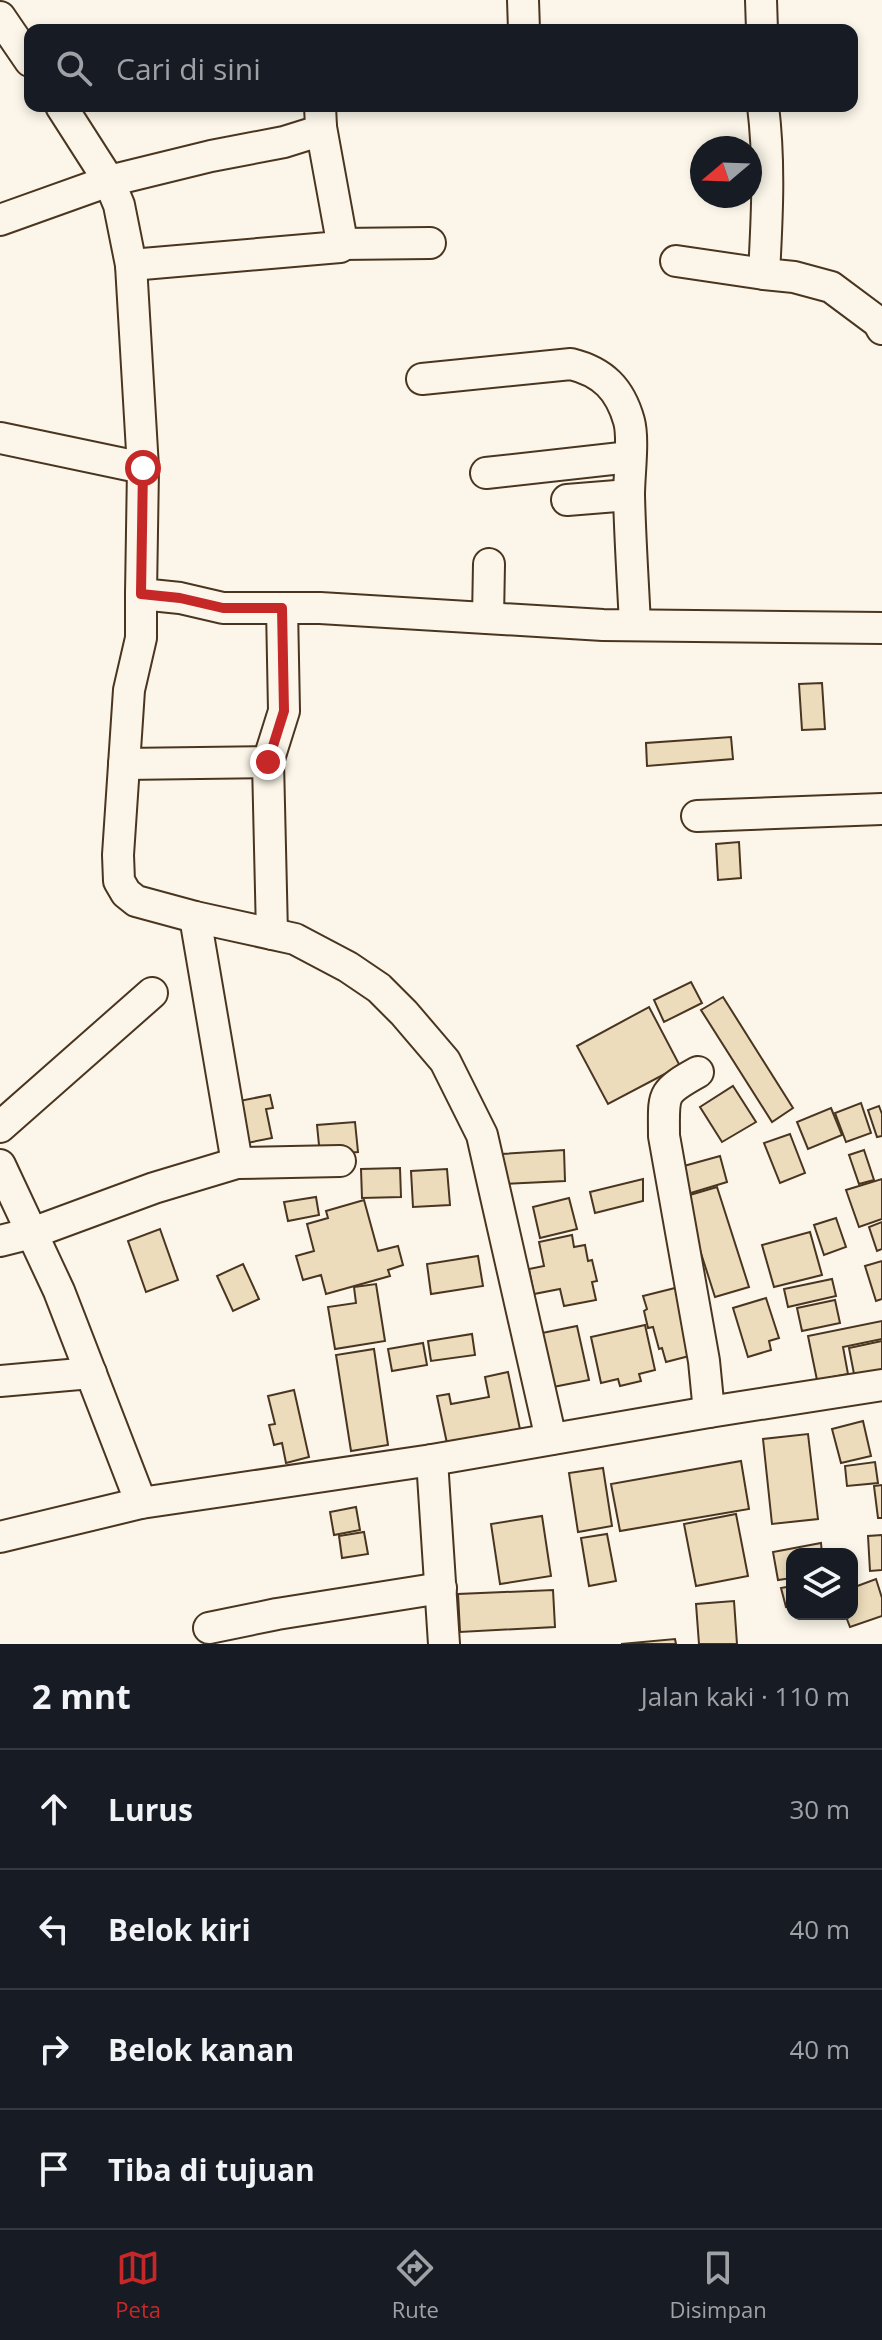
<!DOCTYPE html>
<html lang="id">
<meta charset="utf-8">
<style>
:root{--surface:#171b24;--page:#242831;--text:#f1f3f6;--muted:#9ea1a6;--line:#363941;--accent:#c62828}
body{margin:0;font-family:"Open Sans",sans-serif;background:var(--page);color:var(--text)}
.controls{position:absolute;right:24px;bottom:24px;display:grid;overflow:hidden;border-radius:16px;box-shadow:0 4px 12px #0003}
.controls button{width:72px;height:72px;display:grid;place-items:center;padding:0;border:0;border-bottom:2px solid var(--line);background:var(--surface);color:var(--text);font:40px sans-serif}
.compass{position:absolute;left:690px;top:136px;width:72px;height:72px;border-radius:50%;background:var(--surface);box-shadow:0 4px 12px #0003;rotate:251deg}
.stop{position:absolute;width:24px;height:24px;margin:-18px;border:6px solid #c62828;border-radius:50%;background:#fff}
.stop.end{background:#c62828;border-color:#fff;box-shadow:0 2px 8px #0008}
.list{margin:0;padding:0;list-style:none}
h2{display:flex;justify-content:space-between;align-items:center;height:104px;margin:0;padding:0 32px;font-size:34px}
h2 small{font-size:26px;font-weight:400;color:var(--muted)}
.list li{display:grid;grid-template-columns:52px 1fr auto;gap:24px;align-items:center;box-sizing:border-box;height:120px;padding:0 32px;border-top:2px solid var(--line)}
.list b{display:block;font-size:30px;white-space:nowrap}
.list em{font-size:26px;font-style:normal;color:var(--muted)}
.icon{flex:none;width:44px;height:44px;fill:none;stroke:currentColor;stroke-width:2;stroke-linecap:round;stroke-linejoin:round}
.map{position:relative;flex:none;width:882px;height:1644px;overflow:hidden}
.search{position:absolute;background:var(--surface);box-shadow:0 4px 12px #0003;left:24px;right:24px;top:24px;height:88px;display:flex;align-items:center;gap:20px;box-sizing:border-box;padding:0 28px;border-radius:16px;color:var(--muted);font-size:30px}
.sheet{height:584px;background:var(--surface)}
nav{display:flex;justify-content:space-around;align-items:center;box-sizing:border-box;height:112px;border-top:2px solid var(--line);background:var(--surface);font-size:22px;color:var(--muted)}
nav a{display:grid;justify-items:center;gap:4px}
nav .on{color:var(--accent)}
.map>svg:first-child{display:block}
.building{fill:#ecdcbc;stroke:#4a3520;stroke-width:2}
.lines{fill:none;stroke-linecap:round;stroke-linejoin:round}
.minor-casing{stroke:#4a3520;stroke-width:34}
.minor{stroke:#fbf6e9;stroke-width:30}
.route{stroke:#c62828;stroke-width:10}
</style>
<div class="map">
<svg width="882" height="1644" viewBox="0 0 882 1644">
<rect width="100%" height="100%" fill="#fbf6e9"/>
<g class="building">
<path d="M822,683L825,729L802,730L799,684Z"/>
<path d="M731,737L733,759L647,766L646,743Z"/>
<path d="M739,842L741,878L718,880L716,844Z"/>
<path d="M691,982L702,1003L664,1022L654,1000Z"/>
<path d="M723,997L793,1108L772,1122L701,1010Z"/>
<path d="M649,1007L680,1066L608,1104L577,1046Z"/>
<path d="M733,1086L756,1122L722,1142L700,1107Z"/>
<path d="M270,1095L273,1108L266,1109L272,1138L237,1145L229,1103Z"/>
<path d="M861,1103L871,1133L846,1142L835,1113Z"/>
<path d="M879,1106L882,1114V1136L877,1137L868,1110Z"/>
<path d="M831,1108L842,1135L808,1149L797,1122Z"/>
<path d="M355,1122L358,1152L320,1155L317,1125Z"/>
<path d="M790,1134L805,1173L780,1183L764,1143Z"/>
<path d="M564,1150L565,1181L504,1184L502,1154Z"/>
<path d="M864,1150L874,1180L859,1184L849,1155Z"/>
<path d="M720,1156L727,1182L681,1196L673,1169Z"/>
<path d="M400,1168L401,1197L362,1198L361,1169Z"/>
<path d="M447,1169L450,1205L413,1207L411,1171Z"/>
<path d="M643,1179V1201L595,1213L590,1192Z"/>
<path d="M882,1179V1219L859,1227L846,1190Z"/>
<path d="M717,1187L749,1287L715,1297L683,1197Z"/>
<path d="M316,1197L319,1215L288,1221L284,1202Z"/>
<path d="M569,1198L577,1229L540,1238L533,1207Z"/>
<path d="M364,1200L378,1251L398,1246L403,1265L388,1270L390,1276L326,1294L321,1275L303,1280L296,1256L314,1251L307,1224L328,1218L326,1211Z"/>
<path d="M836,1218L846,1247L824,1255L814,1225Z"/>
<path d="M882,1222V1249L877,1251L869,1227Z"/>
<path d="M160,1229L178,1280L146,1292L128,1241Z"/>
<path d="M810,1232L822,1275L774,1287L762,1245Z"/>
<path d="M572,1235L574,1247L585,1245L588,1261L592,1260L597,1281L592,1282L596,1300L564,1306L560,1289L534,1294L529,1269L544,1266L539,1242Z"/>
<path d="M478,1256L483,1286L431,1294L427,1264Z"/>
<path d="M882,1261V1299L876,1301L865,1266Z"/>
<path d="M243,1264L259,1299L233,1311L217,1276Z"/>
<path d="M832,1279L836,1296L788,1307L784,1289Z"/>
<path d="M376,1284L385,1341L335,1349L328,1307L356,1303L354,1287Z"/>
<path d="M679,1287L697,1354L666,1362L662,1348L659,1349L653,1327L648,1328L644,1311L647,1309L643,1296Z"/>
<path d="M766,1298L779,1338L769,1341L771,1350L748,1357L733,1308Z"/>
<path d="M835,1300L840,1323L802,1331L797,1308Z"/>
<path d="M882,1321V1339L843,1347L848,1374L817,1380L808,1336Z"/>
<path d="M645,1325L655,1370L639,1374L641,1381L620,1386L618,1379L601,1383L591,1337Z"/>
<path d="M577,1326L589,1380L553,1387L542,1333Z"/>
<path d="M472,1334L475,1355L431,1361L428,1341Z"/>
<path d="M882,1341V1374L855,1379L849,1348Z"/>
<path d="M423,1343L427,1365L392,1371L388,1349Z"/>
<path d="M374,1349L388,1445L351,1451L336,1355Z"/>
<path d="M508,1372L521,1434L448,1448L437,1396L449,1394L451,1404L489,1397L485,1377Z"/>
<path d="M294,1390L309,1457L286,1463L282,1443L274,1445L269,1425L275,1424L268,1396Z"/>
<path d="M863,1421L871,1456L841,1463L832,1429Z"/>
<path d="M808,1434L818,1519L772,1524L763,1439Z"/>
<path d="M741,1461L749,1509L620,1531L611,1484Z"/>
<path d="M875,1462L878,1483L847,1486L845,1466Z"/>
<path d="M603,1468L612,1526L578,1532L569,1473Z"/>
<path d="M882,1485V1518H878L874,1486Z"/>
<path d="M356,1507L360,1530L334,1535L330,1512Z"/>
<path d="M736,1514L748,1576L696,1586L684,1524Z"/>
<path d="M542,1516L551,1576L500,1584L491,1524Z"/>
<path d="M364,1532L368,1554L342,1558L339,1536Z"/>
<path d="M607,1534L616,1581L589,1586L581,1538Z"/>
<path d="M882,1535V1570L870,1571L868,1536Z"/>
<path d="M821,1543L822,1554H792V1578L778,1580L773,1552Z"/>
<path d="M876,1579L882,1598V1616L850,1627L845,1614H852V1588Z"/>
<path d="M792,1586V1606L786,1607L781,1588Z"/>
<path d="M553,1590L555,1627L460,1632L458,1594Z"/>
<path d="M734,1601L737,1644H699L696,1604Z"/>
<path d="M675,1639L676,1644H621Z"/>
</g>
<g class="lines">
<g class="minor-casing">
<g id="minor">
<path d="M523,0L524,30"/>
<path d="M761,0L762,30"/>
<path d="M0,17L30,61"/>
<path d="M61,106L109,181L119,205L131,265L143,468L141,594L180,598L223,608H320L603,625L882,628"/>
<path d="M763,106C770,162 767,218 764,274L794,277L831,287L878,322L882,329"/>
<path d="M0,220L109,181L211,156L284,142L316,132L321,127L320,106"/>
<path d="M341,244L430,243"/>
<path d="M676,261L764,274"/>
<path d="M131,265L340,247V231L321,127"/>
<path d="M422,379L571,364C603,372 620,389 629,421C634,439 629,475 629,495C630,539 633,582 635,625"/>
<path d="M0,438L143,468"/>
<path d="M486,473L630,457"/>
<path d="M567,500L629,495"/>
<path d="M141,594V638L129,690L118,855L119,881L126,893L136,901L195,917L295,939L348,967L379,988L404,1013L445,1061L482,1135L551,1439"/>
<path d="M488,618L489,564"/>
<path d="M124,764L268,762"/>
<path d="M697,816L882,809"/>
<path d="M195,917L237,1163"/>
<path d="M272,934L268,762L284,711L282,608"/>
<path d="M698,1072C660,1093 664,1094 664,1136L704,1361L709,1412"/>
<path d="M0,1127L152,993"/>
<path d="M0,1165L59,1291L141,1503"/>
<path d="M0,1241L32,1233L154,1188L237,1163L340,1161"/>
<path d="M0,1381L91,1373"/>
<path d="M432,1460L444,1644"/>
<path d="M0,1537L141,1503L432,1460L709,1412L882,1385"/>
<path d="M209,1628L277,1614L441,1588"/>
</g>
</g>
<use href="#minor" class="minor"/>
</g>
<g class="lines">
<path class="route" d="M143,468L141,594L180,598L223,608H282L284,711L268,762"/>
</g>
</svg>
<div class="controls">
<button><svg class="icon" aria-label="layers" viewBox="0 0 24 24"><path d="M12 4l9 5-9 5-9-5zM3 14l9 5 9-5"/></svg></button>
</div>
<svg class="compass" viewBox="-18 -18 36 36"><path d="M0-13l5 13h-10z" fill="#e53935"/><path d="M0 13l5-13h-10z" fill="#9ea1a6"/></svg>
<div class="stop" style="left:143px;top:468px"></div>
<div class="stop end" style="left:268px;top:762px"></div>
<div class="search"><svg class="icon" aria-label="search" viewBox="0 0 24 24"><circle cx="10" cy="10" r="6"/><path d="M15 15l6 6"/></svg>Cari di sini</div>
</div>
<section class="sheet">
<h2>2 mnt<small>Jalan kaki · 110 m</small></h2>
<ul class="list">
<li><svg class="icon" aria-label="ahead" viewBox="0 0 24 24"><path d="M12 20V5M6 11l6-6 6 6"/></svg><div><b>Lurus</b></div><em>30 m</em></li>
<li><svg class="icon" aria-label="left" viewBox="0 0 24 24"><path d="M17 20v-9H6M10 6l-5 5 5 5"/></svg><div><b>Belok kiri</b></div><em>40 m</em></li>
<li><svg class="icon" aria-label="right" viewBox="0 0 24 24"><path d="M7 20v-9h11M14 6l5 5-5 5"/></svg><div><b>Belok kanan</b></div><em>40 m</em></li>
<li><svg class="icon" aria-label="arrive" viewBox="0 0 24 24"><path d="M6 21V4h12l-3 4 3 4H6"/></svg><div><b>Tiba di tujuan</b></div></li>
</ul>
</section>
<nav>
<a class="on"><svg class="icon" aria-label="map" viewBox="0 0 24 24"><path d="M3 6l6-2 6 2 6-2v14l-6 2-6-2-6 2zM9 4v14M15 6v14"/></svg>Peta</a>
<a><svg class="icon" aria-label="directions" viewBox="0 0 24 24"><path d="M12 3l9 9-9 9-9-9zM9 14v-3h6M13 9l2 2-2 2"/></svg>Rute</a>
<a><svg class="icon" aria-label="saved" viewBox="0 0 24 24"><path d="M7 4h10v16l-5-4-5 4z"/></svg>Disimpan</a>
</nav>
